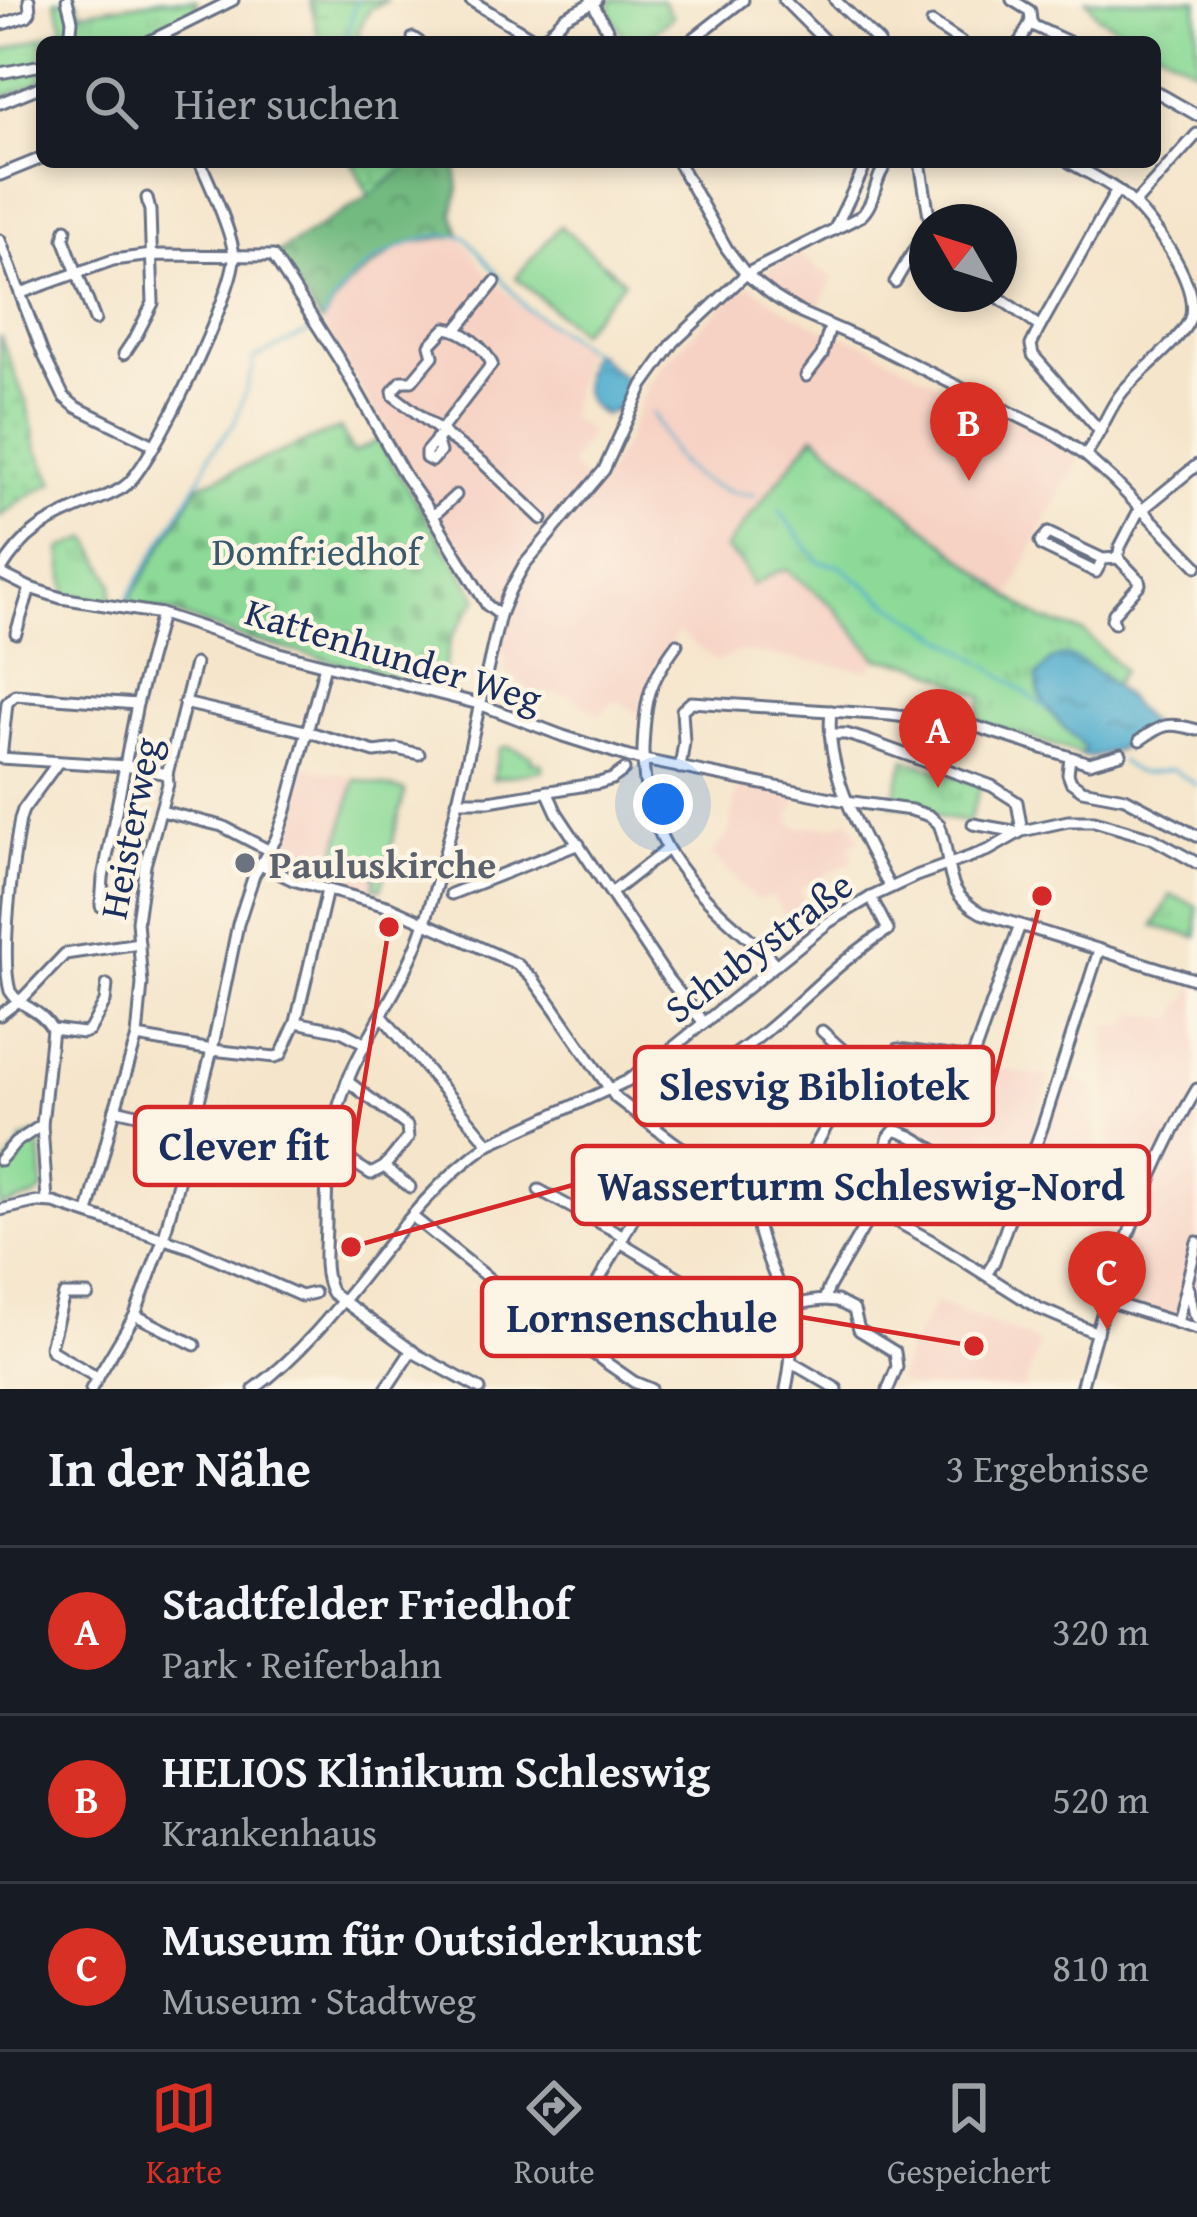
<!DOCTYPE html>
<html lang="de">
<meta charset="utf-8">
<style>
:root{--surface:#171b24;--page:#20242c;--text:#f1f3f6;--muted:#9ea1a6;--line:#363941;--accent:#d93025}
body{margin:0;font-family:"Gentium Book Plus",serif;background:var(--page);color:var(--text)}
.compass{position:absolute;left:909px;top:204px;width:108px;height:108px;border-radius:50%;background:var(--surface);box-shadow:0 6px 18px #0003;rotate:309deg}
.you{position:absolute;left:663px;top:804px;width:42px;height:42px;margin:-30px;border:9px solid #fff;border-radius:50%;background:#1a73e8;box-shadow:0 0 0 18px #1a73e833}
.badge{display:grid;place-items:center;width:78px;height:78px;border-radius:50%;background:var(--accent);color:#fff;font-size:39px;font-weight:700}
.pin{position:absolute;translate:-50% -99px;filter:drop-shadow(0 3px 6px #0008)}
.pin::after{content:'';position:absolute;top:63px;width:42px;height:36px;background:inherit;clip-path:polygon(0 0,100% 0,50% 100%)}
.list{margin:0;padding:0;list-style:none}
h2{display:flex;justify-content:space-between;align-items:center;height:156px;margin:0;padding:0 48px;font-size:51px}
h2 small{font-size:39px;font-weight:400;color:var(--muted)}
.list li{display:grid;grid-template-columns:78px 1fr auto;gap:36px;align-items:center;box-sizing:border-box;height:168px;padding:0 48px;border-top:3px solid var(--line)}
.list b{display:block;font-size:45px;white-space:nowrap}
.list p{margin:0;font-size:39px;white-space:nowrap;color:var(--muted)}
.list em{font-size:39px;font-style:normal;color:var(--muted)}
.icon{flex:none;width:66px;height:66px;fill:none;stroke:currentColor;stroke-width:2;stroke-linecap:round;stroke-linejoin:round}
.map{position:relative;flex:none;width:1197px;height:1389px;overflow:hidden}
.search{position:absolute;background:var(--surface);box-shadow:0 6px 18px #0003;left:36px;right:36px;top:36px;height:132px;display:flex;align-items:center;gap:30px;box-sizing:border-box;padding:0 42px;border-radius:18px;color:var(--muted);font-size:45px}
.sheet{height:660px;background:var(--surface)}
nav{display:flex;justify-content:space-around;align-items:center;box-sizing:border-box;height:168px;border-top:3px solid var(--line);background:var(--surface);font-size:33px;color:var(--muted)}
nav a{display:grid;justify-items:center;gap:6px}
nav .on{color:var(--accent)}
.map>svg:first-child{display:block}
.built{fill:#f6d2c4}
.grass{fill:url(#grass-tufts);stroke:#54847b;stroke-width:3}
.forest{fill:url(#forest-crowns);stroke:#46746f;stroke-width:3}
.wetland{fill:url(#wetland-marsh);stroke:#54847b;stroke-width:3}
.cemetery{fill:url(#cemetery-stones);stroke:#54847b;stroke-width:3}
.garden{fill:url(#garden-dots);stroke:#54847b;stroke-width:3}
.pitch{fill:#8dda98;stroke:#54847b;stroke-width:3}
.water{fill:url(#water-ripples);stroke:#366e96;stroke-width:3}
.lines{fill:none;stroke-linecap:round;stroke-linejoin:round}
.stream{stroke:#51aecf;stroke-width:3}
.minor-casing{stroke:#676f84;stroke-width:15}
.minor{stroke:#fff;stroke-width:9}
.worship-dot{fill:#6b7280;stroke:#fcf5e5;stroke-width:4.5}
.labels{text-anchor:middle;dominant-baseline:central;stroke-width:9;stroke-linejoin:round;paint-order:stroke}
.park-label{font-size:39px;fill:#385a6c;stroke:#fcf5e5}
.street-label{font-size:39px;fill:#1b2f5e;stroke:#fcf5e5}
.worship-label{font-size:39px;font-weight:bold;fill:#5b616d;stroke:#fcf5e5;text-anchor:start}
.leader{fill:none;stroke:#d62828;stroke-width:4.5}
.callout-dot{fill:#d62828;stroke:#fcf5e5;stroke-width:4.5}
.callout{fill:#fcf5e5;stroke:#d62828;stroke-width:4.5}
.callout-label{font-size:42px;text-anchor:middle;font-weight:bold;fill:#1b2f5e}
</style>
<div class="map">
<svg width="1197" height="1389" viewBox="0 0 1197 1389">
<defs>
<pattern id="grass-tufts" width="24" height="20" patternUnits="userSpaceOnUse" patternTransform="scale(3)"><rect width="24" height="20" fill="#8dda98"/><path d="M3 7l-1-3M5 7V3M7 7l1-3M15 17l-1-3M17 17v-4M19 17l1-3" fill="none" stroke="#79bb85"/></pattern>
<pattern id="forest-crowns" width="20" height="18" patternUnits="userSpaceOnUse" patternTransform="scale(3)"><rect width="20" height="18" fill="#72ba80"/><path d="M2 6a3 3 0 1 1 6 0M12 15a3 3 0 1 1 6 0" fill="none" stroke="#5d986c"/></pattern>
<pattern id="wetland-marsh" width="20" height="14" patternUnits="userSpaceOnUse" patternTransform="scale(3)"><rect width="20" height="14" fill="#8dda98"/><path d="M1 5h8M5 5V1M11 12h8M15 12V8" fill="none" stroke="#79bb85"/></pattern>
<pattern id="cemetery-stones" width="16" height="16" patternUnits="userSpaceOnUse" patternTransform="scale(3)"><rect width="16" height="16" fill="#8dda98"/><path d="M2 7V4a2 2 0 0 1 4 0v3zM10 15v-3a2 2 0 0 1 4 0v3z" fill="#79bb85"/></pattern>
<pattern id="garden-dots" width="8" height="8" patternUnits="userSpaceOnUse" patternTransform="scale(3)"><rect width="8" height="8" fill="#8dda98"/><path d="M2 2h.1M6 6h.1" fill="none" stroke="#79bb85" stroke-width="1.8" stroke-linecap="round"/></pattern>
<pattern id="water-ripples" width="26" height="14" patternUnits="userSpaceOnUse" patternTransform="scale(3)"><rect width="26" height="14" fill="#51aecf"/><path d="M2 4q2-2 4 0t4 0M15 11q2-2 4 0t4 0" fill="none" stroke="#428eab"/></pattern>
</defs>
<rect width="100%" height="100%" fill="#fcf5e5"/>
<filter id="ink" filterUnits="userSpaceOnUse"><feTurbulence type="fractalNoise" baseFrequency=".00833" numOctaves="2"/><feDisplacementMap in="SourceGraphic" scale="24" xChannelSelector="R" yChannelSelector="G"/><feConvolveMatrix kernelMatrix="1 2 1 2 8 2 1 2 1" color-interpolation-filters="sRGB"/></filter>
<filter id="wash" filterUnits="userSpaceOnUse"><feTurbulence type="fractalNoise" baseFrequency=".004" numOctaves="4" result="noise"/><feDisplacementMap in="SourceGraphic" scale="48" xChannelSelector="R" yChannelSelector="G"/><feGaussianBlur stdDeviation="2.7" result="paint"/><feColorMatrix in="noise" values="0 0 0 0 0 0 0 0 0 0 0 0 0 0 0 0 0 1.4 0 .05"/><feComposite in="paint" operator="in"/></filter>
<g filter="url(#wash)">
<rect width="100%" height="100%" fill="#f5e5cb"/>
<g class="built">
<path d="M460,235L487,274L523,308L584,350L568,416L590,433L570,465L596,489L626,442L648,384L664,363L738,290L751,286L784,309L825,330L867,345L927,378L1021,422L1050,437L1080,459L1040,532L1010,597L814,436L779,571L787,570L832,605L877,658L869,671L741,651L717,662L678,632L657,663L646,689L640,715L615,699L600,716L567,694L532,692L505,670L506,655L498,651L509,613L496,607L486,595L407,473L389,437L321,323L347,286L397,248L412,242Z"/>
<path d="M800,253L819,270L833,277L816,315L795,304L760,277L762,271Z"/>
<path d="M305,766L405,791L378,900L317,885L275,865L276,845L295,799Z"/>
<path d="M738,784L796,796V809H791V823L796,824V827L834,826L849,819L861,839L849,846L855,860L800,889L793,872L815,927L801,940L772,896L756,900L711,854L728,836Z"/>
<path d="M1197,981V1326L1066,1286L1110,1154L1106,1026L1131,1025L1135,1012L1165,1018L1176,1017L1179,1006L1188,998Z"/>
<path d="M882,1051L1050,1077L1029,1146L990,1131L981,1157L965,1164L869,1103Z"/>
<path d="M1062,1078L1094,1087L1095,1093L1096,1145L1081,1191L1032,1170Z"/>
<path d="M936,1302L1040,1343L1024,1389H915L897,1381L908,1349Z"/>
</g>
<g class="grass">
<path d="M55,0H77L81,12L162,0H196L198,13L136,42H42V82L0,98V52L64,29Z"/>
<path d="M610,0H662L673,17L641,42H627L611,14Z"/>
<path d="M1086,0H1197V70L1155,47V42H1145L1099,17Z"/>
<path d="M814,435L1010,597L1043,620L1084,632L1123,670L1113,686L1151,726L1118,750L1091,757L976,721L983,697L919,665L877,658L832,605L787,570L779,571L753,585L741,563L725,549Z"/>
<path d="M89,538L113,583L111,602L66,594L61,549Z"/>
<path d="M503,747H510L532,756L531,762L542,763L543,770L493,779L499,750Z"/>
<path d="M905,759L981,785L969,822L942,818L925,807L892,804Z"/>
<path d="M1171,895L1197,906V937L1154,926Z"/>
<path d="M39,1133L43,1189L37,1196L0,1207C0,1181 1,1165 21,1146V1140Z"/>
</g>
<path class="forest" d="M413,162H455L459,188L453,213L460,235L412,242L397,248L347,286L321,323L276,254L369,196Z"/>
<g class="wetland">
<path d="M310,0H388L370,9L358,31L362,42H320Z"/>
<path d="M352,162H413L369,196Z"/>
</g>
<path class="cemetery" d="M340,428L353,453L379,440C409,495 445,545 478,598L451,638L439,689L237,636L171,612L127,604L199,485Z"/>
<path class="garden" d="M0,335L27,405L37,449L54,483L31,494L0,517Z"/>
<g class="pitch">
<path d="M560,226L624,281L579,332L516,277Z"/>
<path d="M355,779L405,791L381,889L374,887L376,875L347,868L349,858L336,855Z"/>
</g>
<g class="water">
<path d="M591,352L595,353L632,385L625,405L604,415C577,402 581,377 591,352Z"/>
<path d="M1065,655C1098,665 1129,699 1151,726C1129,742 1110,758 1082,756L1085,748C1064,724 1036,710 1037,676L1051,660Z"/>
</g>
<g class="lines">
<g class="stream">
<path d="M346,42L356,0"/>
<path d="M322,320C329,310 336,298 344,288C370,257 426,227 466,237L526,308L591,352"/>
<path d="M652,413C661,427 672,455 682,465C699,482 732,497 755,494"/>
<path d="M779,510L819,562L840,566L890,604L982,662"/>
<path d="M127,599L202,475L211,453L235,422L253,369V359L315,329"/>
<path d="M987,665L1046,708"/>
<path d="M1121,761C1140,781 1150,771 1173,770L1197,785"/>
</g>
</g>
</g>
<g filter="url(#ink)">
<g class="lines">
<g class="minor-casing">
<g id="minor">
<path d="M67,0L72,20L70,42"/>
<path d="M470,0L539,42"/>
<path d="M591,0L614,42"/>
<path d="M784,0L826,42"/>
<path d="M835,0L879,42"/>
<path d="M1012,0L1030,11L1031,21L1034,26L1069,42"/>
<path d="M932,23L961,42"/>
<path d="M0,25L27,16L30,12L29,0"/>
<path d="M413,38L419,42"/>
<path d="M148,42L233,0"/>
<path d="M540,42L565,17L597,0"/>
<path d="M689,42L743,0"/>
<path d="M1020,42L1031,21"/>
<path d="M0,73L42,65"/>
<path d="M1155,91L1197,115"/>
<path d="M0,103L42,86"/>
<path d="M678,162L727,249L746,274L775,297L801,313L870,343L1054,434L1085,455L1115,482L1197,566"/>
<path d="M920,162L930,222"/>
<path d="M1069,162C1087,173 1108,182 1125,196C1151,218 1197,279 1191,315C1187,336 1139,372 1123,391C1107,410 1101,435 1085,455"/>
<path d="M0,175L42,158"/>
<path d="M1134,204L1197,134"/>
<path d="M66,229L64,239L95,320"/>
<path d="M834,230L867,162"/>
<path d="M0,240L43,354L64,397L76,407L154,445"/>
<path d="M999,251L1007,238"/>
<path d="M895,282L927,228"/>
<path d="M21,293L113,260L152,255L273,256L340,361L405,476L433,516L487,605L500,615"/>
<path d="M994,294L1040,327L1031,345L1033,355L1100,431"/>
<path d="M1040,327L1117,190"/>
<path d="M457,329L495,282"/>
<path d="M124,354L136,336L153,303L150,211L147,198"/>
<path d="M806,376L822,355L830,327"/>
<path d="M441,430L492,364C485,348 463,330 446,328L430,345L433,356L412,381H402L393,391L394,396L482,462L542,519"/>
<path d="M436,439L440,452L432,461L426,458V452L443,432"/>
<path d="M433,516L456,495"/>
<path d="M1103,559L1096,572L1042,546L1040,542L1048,533L1103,559L1118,558"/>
<path d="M0,572C26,529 48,521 92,502C104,497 116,493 125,486C152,467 235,290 234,257C233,234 210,184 200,162"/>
<path d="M0,573L30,588L61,598L161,614L279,653L479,704L563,736L629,757L846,801L911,810L930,816L939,824C954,861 939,890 981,913L1197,980"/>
<path d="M1114,623L1112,619L1114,613L1140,584L1139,580L1118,558L1120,547L1137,514L1197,465"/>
<path d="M16,633L30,588"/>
<path d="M677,644C648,683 645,700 643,749C642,826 678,876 735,926C750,939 763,949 776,965"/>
<path d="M184,703L309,732L375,752L397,749L419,754"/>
<path d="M831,711C824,771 862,835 889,886"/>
<path d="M830,734H846L866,740L992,786L1017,802L1022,831"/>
<path d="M1140,740C1164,723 1169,722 1197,730"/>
<path d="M1070,757L1068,774L1071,782L1082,790L1125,798L1197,836"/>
<path d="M0,758L126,766L167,774"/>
<path d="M1,758L7,703L15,695L137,704"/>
<path d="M680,768L684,742L682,710L691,702L890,715L971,725L1089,763L1121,754"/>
<path d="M547,791L557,813L668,979L704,1023"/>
<path d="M457,801H489L599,783L612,779L624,770"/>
<path d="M161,811L222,826L270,851"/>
<path d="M973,824L1019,832"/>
<path d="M260,864L293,880L390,907L517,964L533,979L552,1005L616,1098L675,1143L719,1171L757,1186L800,1195L843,1200L874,1209L932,1241L1038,1308L1097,1333"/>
<path d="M611,893L666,850"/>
<path d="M451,894L579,844"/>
<path d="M101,906L103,878L137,704L161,614"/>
<path d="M0,1015L24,997L65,954L139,943"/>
<path d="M382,1016L489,1144"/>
<path d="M296,1022L341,1031L366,1044"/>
<path d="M52,1029L83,1033L89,1031L105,1002L107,985"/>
<path d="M137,1037L212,1050L275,1057L281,1055L296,1022L327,890"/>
<path d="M898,1049L972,1059L1020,925"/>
<path d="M115,1109L273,1145"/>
<path d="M654,1127C688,1080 724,1066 766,1031C807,997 842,958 888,930L871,897"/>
<path d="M329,1147L371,1174L384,1167L408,1138L407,1126L347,1081"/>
<path d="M0,1160L15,1143L42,1125"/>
<path d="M384,1167L410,1187"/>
<path d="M757,1186C749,1229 772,1264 785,1304C794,1333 792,1360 786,1389"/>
<path d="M539,1190L624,1236"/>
<path d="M800,1195L805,1165L831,1118L845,1052L822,1031"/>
<path d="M47,1201L42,1125L52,1029C40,1008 20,1008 10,991C0,956 13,859 20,819L23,810L58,762"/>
<path d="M866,1206L889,1137L895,1130L913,1137L974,1174L1019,1189"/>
<path d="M0,1210L35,1202L54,1203L192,1248L301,1296L314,1293"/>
<path d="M88,1213L115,1109L137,1037L142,984L137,921L145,865L168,784L167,774L195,664"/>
<path d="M413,1217L555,1332L565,1334L634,1382L651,1389"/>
<path d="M620,1242C659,1264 714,1305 758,1308C780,1309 802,1302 824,1300L829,1287L874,1209"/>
<path d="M986,1275L994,1262L1043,1125L1099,950"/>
<path d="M1189,1289L1193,1311L1197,1318"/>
<path d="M88,1295H64L50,1347L52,1351L98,1378"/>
<path d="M824,1300L837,1301L854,1310L859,1330L895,1352L897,1367L888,1389"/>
<path d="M1107,1301L1197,1329"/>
<path d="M135,1315L195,1345"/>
<path d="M1177,1323L1197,1242"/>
<path d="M565,1334L592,1293L675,1143"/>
<path d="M792,1363L837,1389"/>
<path d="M91,1389L135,1315L164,1237L212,1050L238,924L254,875L276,839L285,814L325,665"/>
<path d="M254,1389C347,1321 396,1208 489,1144L627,1081L670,1050L829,922L871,897L916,876L989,850L1022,831L1068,821H1094L1152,838L1197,863"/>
<path d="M386,1389L412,1350"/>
<path d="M480,1389L418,1355L332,1293C321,1273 326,1244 326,1221C326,1167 330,1117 353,1068C377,1018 410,973 426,919C457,821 476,715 500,615L510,590L524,565L604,470L643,385L674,342L746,274L861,216C877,201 873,179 888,162"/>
<path d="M1081,1389C1108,1286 1142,1181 1197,1089"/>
</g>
</g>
<use href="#minor" class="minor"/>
</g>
</g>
<circle class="worship-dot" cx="245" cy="863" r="12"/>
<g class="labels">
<g class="park-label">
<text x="316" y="550">Domfriedhof</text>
</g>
<g class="street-label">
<text transform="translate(394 654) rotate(17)">Kattenhunder Weg</text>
<text transform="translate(129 828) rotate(-79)">Heisterweg</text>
<text transform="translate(758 946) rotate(-37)">Schubystraße</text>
</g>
<g class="worship-label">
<text x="269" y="863">Pauluskirche</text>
</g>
</g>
<path class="leader" d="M1042 896L993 1086M389 927L354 1146M351 1247L573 1185M974 1346L801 1317"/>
<g class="callout-dot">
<circle cx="1042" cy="896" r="12"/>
<circle cx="389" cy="927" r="12"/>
<circle cx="351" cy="1247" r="12"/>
<circle cx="974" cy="1346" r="12"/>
</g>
<g class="callout">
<rect x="635" y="1047" width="358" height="78" rx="12"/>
<rect x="135" y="1107" width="219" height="78" rx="12"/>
<rect x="573" y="1146" width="576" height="78" rx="12"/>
<rect x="482" y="1278" width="319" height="78" rx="12"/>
</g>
<g class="callout-label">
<text x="814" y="1100">Slesvig Bibliotek</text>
<text x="244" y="1160">Clever fit</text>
<text x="861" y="1200">Wasserturm Schleswig-Nord</text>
<text x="642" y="1332">Lornsenschule</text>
</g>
</svg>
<svg class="compass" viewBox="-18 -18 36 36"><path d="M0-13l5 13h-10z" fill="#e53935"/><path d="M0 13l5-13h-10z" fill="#9ea1a6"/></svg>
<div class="you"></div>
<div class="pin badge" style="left:938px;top:788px">A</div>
<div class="pin badge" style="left:969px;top:481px">B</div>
<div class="pin badge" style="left:1107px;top:1330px">C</div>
<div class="search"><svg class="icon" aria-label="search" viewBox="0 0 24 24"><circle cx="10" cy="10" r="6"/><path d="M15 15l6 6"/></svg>Hier suchen</div>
</div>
<section class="sheet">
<h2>In der Nähe<small>3 Ergebnisse</small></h2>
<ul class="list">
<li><span class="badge">A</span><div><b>Stadtfelder Friedhof</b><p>Park · Reiferbahn</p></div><em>320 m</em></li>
<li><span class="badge">B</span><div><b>HELIOS Klinikum Schleswig</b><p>Krankenhaus</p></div><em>520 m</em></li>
<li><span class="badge">C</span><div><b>Museum für Outsiderkunst</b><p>Museum · Stadtweg</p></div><em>810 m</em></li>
</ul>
</section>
<nav>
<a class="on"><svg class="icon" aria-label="map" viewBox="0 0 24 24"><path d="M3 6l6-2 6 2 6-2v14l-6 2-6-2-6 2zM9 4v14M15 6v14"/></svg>Karte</a>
<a><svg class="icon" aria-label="directions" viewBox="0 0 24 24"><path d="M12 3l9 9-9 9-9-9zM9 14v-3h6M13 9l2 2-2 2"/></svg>Route</a>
<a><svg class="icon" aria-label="saved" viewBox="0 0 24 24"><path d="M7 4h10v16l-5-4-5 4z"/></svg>Gespeichert</a>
</nav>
